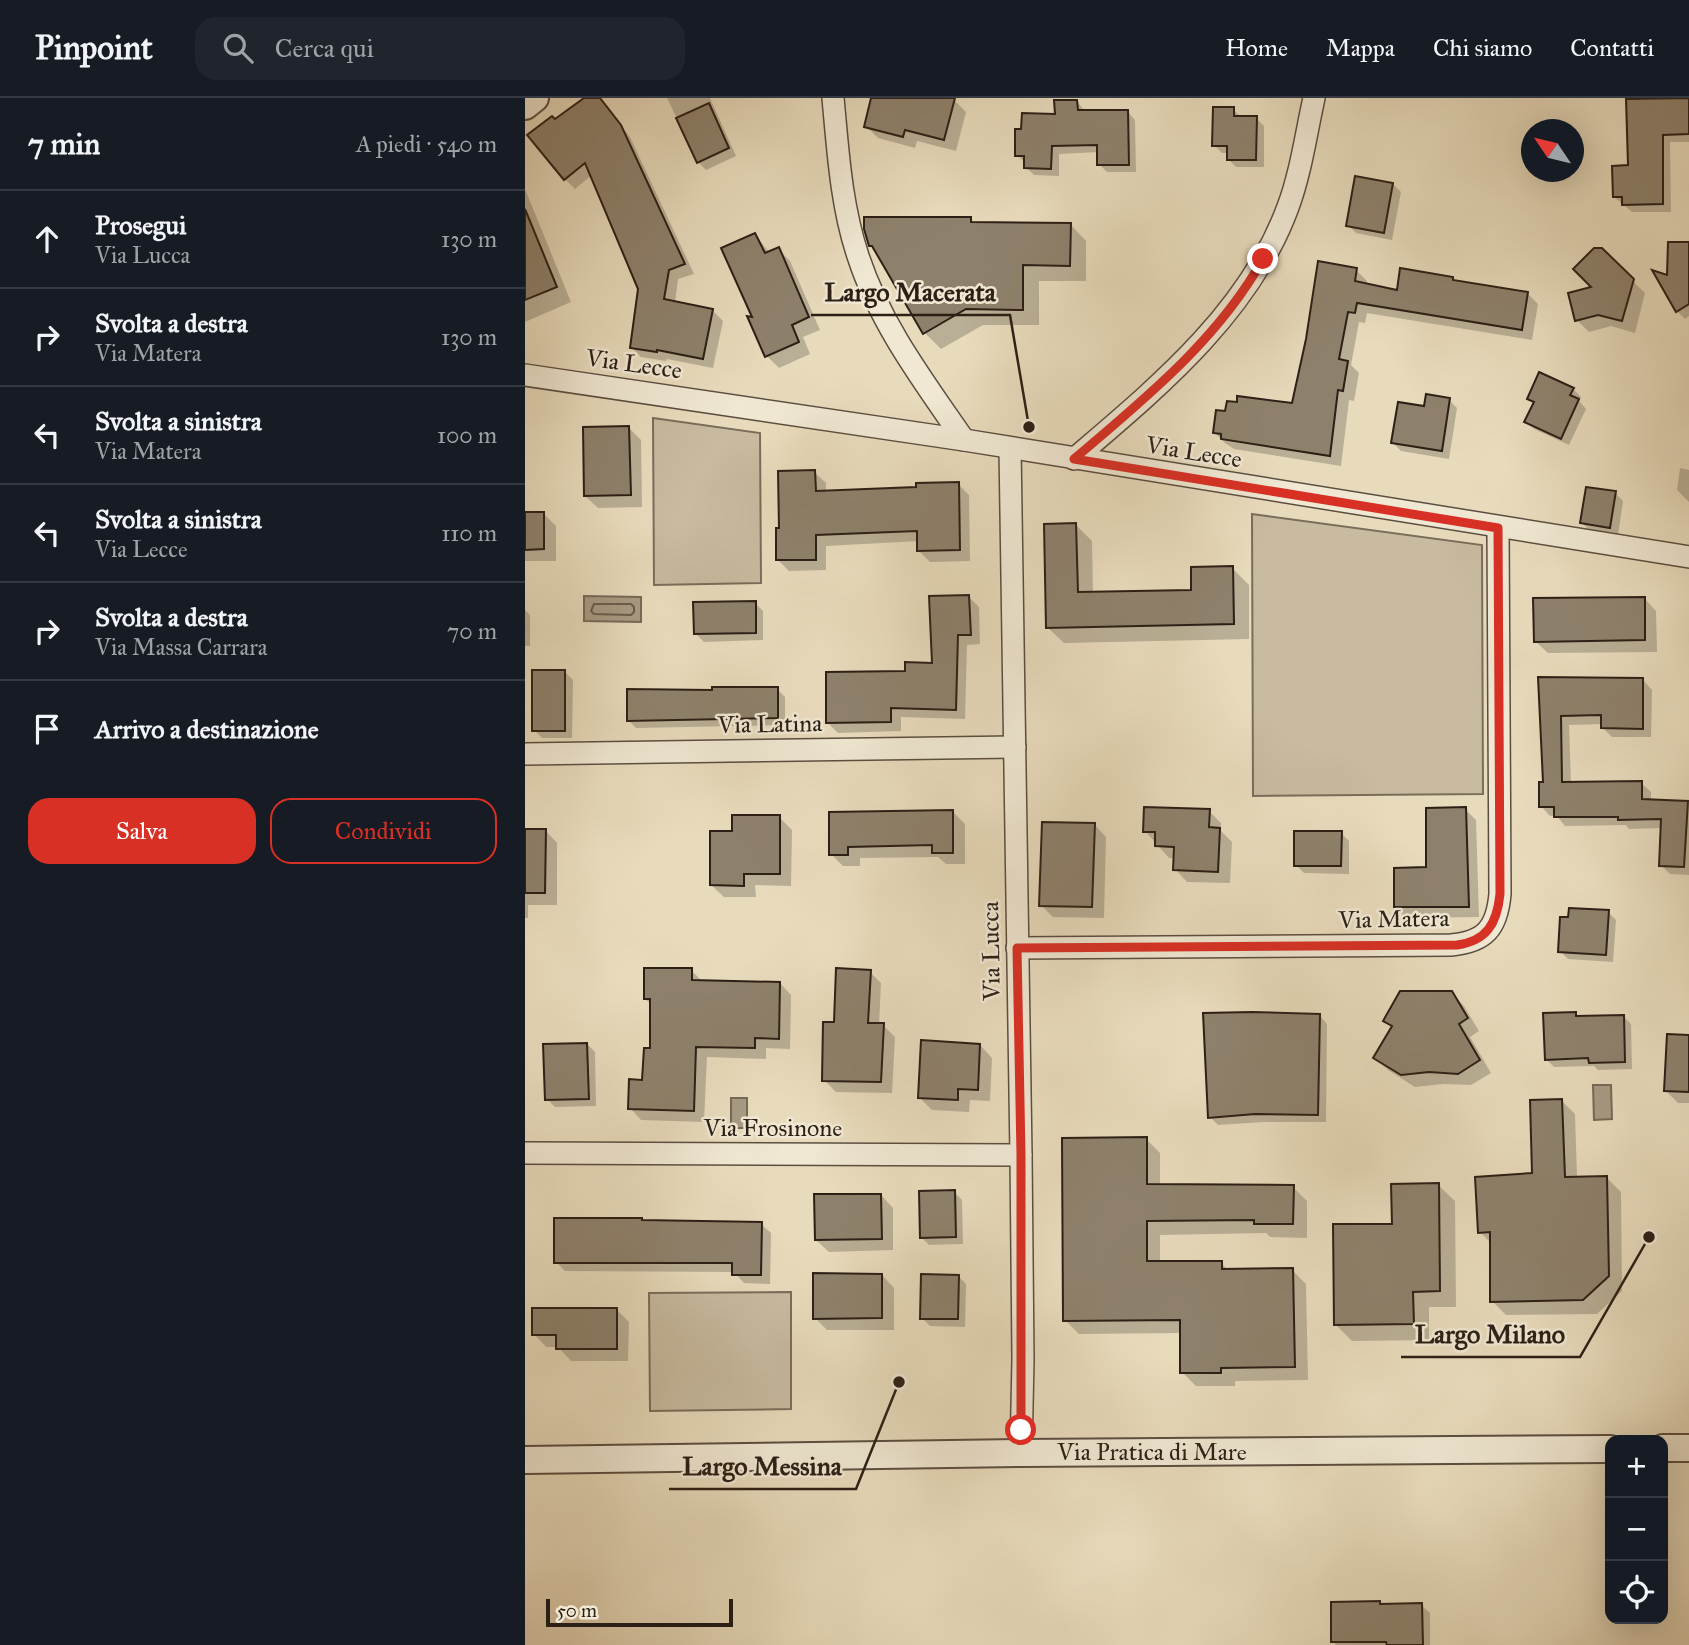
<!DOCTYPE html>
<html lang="it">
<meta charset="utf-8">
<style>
:root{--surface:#171b24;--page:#20242c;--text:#f1f3f6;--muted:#9ea1a6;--line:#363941;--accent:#d93025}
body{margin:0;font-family:"IM FELL Great Primer",serif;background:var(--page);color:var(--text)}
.controls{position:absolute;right:21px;bottom:21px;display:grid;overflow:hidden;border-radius:14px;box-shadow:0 7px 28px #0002}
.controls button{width:63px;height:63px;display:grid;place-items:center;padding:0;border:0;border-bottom:2px solid var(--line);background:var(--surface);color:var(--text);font:35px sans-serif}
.compass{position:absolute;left:996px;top:21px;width:63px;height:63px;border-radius:50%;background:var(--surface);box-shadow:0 7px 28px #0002;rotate:305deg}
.scale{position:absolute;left:21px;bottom:18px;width:187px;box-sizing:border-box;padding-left:7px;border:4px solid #2c1f16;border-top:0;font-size:19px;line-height:24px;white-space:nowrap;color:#2c1f16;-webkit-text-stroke:5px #f0e8d3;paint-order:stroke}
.stop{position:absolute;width:21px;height:21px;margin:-16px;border:5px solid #d93025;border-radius:50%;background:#fff}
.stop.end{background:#d93025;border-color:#fff;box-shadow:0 2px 7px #0008}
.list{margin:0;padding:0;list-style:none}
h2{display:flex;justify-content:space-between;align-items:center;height:91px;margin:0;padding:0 28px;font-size:30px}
h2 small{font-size:23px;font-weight:400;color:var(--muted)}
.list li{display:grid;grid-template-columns:46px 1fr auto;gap:21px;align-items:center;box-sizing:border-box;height:98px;padding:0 28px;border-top:2px solid var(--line)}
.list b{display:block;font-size:26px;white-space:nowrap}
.list p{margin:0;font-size:23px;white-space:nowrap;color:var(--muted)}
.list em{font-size:23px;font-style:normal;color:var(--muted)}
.actions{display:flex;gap:14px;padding:21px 28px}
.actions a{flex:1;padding:16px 0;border:2px solid var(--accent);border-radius:21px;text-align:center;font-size:24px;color:var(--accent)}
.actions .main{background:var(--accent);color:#fff}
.icon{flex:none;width:38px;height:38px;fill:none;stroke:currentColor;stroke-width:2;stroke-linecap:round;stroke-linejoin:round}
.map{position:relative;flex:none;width:1164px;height:1547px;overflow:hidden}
header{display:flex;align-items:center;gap:42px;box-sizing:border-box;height:98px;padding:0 35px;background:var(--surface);border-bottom:2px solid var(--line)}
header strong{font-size:33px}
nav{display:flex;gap:38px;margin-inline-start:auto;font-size:24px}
.search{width:490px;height:63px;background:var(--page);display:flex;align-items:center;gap:18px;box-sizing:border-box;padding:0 24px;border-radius:21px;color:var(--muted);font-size:26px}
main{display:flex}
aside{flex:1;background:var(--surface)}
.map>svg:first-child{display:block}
.green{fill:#c8bba0;stroke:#7a6d5b;stroke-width:2}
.water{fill:#a89b84;stroke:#766958;stroke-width:2}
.shadow{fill:#0003}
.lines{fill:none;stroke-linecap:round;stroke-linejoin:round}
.shore{stroke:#6a5d4d;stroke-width:2}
.building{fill:#8e816c;stroke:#2c1f16;stroke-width:2}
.minor-casing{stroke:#5b4e40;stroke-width:24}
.tertiary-casing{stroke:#5b4e40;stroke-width:30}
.minor{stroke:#f0e8d3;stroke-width:21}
.tertiary{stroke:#f0e8d3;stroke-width:26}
.route{stroke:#d93025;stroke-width:9}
.labels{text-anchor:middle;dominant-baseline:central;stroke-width:5;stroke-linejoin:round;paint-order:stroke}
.street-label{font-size:24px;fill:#2c1f16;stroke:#f0e8d3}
.leader{fill:none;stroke:#2c1f16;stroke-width:2.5}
.callout-dot{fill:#2c1f16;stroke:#f0e8d3;stroke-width:2.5}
.callout-label{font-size:26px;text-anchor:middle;font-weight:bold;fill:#2c1f16;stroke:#f0e8d3;stroke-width:5;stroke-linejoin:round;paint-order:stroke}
</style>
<header>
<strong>Pinpoint</strong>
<div class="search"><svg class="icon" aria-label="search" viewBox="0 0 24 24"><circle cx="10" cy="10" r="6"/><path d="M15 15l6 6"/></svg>Cerca qui</div>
<nav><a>Home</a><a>Mappa</a><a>Chi siamo</a><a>Contatti</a></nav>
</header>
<main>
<aside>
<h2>7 min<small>A piedi · 540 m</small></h2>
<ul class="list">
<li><svg class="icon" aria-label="ahead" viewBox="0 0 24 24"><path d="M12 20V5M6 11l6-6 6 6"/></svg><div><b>Prosegui</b><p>Via Lucca</p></div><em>130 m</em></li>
<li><svg class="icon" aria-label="right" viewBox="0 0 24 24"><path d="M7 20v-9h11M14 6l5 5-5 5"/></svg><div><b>Svolta a destra</b><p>Via Matera</p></div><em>130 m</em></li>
<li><svg class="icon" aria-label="left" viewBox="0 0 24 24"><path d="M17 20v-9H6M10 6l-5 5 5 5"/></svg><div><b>Svolta a sinistra</b><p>Via Matera</p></div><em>100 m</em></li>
<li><svg class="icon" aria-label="left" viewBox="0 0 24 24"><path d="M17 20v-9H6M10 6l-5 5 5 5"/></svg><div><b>Svolta a sinistra</b><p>Via Lecce</p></div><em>110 m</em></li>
<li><svg class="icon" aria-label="right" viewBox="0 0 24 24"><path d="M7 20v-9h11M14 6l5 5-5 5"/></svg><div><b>Svolta a destra</b><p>Via Massa Carrara</p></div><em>70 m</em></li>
<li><svg class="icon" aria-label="arrive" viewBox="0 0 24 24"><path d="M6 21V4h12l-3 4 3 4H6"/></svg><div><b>Arrivo a destinazione</b></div></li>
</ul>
<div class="actions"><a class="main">Salva</a><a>Condividi</a></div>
</aside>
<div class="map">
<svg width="1164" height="1547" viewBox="0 0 1164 1547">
<rect width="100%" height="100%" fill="#e8dbbc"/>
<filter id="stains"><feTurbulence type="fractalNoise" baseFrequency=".00286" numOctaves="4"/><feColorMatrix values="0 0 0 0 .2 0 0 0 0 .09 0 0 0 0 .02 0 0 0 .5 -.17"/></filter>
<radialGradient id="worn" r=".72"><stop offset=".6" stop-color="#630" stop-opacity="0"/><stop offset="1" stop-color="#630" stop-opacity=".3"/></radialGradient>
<g class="green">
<path d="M128,320L235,335L236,485L129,487Z"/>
<path d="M727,416L957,447L958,696L728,698Z"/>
<path d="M266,1194V1311L125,1313L124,1195Z"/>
</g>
<g class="water">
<path d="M59,498L116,499V524L59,523Z"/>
<path d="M1068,987H1086L1087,1021L1069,1022Z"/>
<rect x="206" y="1000" width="16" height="30"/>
</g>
<g class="shadow">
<path d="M61,0H74L105,39L169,176L153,181L150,205L188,213L198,223L188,270L142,261L141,263L116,259L106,249L115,191L67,77L50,91L40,81L30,23Z"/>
<path d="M142,0H185L211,58L181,72L173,64Z"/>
<path d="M348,0L429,2L441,14L431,53L392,43L390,50L353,40L341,28Z"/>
<path d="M1164,0V44H1145L1146,114H1107L1089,99L1105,69Z"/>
<path d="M552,3L560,14L602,13L610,22L611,74H582L574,66V54L534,56V78L509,77L501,69L500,65L492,57L532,18Z"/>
<path d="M708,11L717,20H731L739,28V69H711L703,61V55H697L689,47Z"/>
<path d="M868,86L876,94L867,142L831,135L823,127Z"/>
<path d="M0,91L46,204L0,224Z"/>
<path d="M446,121L450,126H545L561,143V183H514V227H458L416,251L400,235L352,154L345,147Z"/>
<path d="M230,137L245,155L253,151L265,163L295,232L278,239L285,256L254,270L242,258L230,221Z"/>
<path d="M1164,146V218L1160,221L1152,213L1143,179Z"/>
<path d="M1076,152L1120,195L1110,235L1086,228L1064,234L1052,222L1069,190Z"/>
<path d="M831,172L842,183L841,188L873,194L927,181L930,184L1002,195L1013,206L1007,242L842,215L840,225L834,224L826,267L834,275L829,303L824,302L816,368L709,351L700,345L689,334L769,306Z"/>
<path d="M1048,291L1056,299L1054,303L1061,311L1044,347L1009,331L1001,323L1009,306L1004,301Z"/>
<path d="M924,302L932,310L924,361L876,353L868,345L900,310Z"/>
<path d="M104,330L116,342L117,409L73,410L60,398Z"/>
<path d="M1155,370L1164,372V404L1152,392Z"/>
<path d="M289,374L301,385V394L393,390L433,386L444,397L445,463L405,464L394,453V443L301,448V472L264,473L253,462Z"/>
<path d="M1090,395L1098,403L1093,437L1065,433L1057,425Z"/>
<path d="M0,416H19L31,428V463H0Z"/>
<path d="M551,427L567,443L568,495L668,493L707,470L724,487V541L539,545L522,529Z"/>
<path d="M444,499L454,509L455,546L442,547L440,621L376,619V633L313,635L303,625L382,575L409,567Z"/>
<path d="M1119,500L1131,513L1132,554L1023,555L1010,543Z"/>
<path d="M230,505L238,513V542L179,544L171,536Z"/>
<path d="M0,512L5,517V548H0Z"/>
<path d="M40,574L48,582L47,640H17L9,632Z"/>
<path d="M1015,581L1118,582L1127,592L1126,639H1087L1078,630V626L1044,627L1046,685H1116L1126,694V703L1162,704L1164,707V777L1145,776L1136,767L1137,730L1104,731L1101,727L1040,728L1031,717L1025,718L1016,708L1020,686Z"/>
<path d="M252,591L260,599V627L111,630L103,622L104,593Z"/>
<path d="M940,711L951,722L954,819L881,820L870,809L903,771Z"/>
<path d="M427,713L440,726V766H421L413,759L335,760V768H318L306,756L305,716Z"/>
<path d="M684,713L696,725V733L707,744L705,785L662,784L650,771V760H644L620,733Z"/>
<path d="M254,719L267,732L266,788L230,787L231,799H199L186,787L209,735Z"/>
<path d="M569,726L581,739L579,820L528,819L516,807Z"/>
<path d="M0,732H20L32,745V807H3V820H0Z"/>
<path d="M816,735L824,743V776L779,775L771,767Z"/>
<path d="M1083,814L1091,822L1088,864L1043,861L1035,853Z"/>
<path d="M166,872L178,884L255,885L266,897L265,951L241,950V961L182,959L179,1024L116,1022L105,1010L119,983L127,952V907L120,901Z"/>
<path d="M345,874L356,885L354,927H358L370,939L367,995L311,994L299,982L311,926Z"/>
<path d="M927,895L939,908L954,933L945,939L966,975L946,987L918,986L890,989L863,972L850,960L868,930L860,922Z"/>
<path d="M1050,915L1054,919L1098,918L1106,926L1107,971L1073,972L1069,968L1029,969L1021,961Z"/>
<path d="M794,917L802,926L801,1024H739L693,1027L685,1019Z"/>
<path d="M1164,939V1005H1153L1141,993Z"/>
<path d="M62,946L70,954L71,1008L30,1009L22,1001Z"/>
<path d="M455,947L467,960L465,1003L445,1002L444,1014L407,1012L394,999Z"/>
<path d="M1036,1002L1050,1016L1052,1080H1082L1096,1094L1097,1193L1072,1216L981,1217L967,1203V1146L955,1134L1009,1076Z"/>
<path d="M621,1041L635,1055V1088L768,1089L782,1103V1140L745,1139L741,1135L635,1137V1165H696L704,1173L767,1172L781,1186L783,1282L710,1283V1288H671L657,1274V1235L554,1236L540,1222Z"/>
<path d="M913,1087L930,1103L931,1209H904V1242L827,1243L811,1227L868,1127Z"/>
<path d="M429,1094L437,1102L438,1146L404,1147L396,1139Z"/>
<path d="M356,1097L368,1110V1152L304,1154L291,1142Z"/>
<path d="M117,1122L119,1123L236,1126L246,1135L245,1186L219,1185L209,1174L40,1173L31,1164Z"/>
<path d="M357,1177L369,1190V1232H302L290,1220Z"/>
<path d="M433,1178L441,1186L440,1229L405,1228L397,1220Z"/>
<path d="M91,1211L104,1224L103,1263H46L33,1249H21L9,1236Z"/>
<path d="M896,1507L905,1515V1547H811L808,1543Z"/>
</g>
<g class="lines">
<path class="shore" d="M69,506H106L109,509V514L106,517L69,516L66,513Z"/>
</g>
<g class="building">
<path d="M59,0H75L96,27L160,166L144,172L139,201L188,211L178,261L132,252V254L105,250L113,191L60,65L39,82L2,37L27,18L30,21Z"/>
<path d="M346,0H430L419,42L380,32L378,39L339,29Z"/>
<path d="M1164,0V36L1138,37V106L1097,107V99H1088L1087,68L1103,67L1101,1Z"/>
<path d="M529,2H552L553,12H603L604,67H572V47L527,48L526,71L499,70V58H490V31H496L497,15L530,16Z"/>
<path d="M184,5L204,50L172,65L151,20Z"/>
<path d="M688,9H709V18H732L731,62H702V48H687Z"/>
<path d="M830,78L868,85L859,135L821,128Z"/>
<path d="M0,111L32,189L0,202Z"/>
<path d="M339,119H446V124L546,125L545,168L498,167V212L441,211L398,236L347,148H344L339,131Z"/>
<path d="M230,135L240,155L254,149L284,219L267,227L274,244L240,259L222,218L227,219L196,150Z"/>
<path d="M1143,144H1164V206L1151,214L1127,172L1142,177Z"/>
<path d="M1069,150H1077L1109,181L1097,223L1073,217L1050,223L1043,195L1066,189L1048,171Z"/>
<path d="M793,163L832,170L830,183L872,192L875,170L928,179V182L1003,194L997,232L832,205L830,215L823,214L814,261L823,263L818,293L813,292L805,358L696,341V336L688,335L691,312L700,313L702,303L712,304V298L767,305L781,241Z"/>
<path d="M1014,274L1049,290L1045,297L1054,301L1036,341L999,324L1009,304L1002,301Z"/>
<path d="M901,296L925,300L917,353L866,345L873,304L899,308Z"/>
<path d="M104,328L106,397L59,398L58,329Z"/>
<path d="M290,372L291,393L391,389V385L434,384L435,452L392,453V433L291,437V462H251V430H254L253,373Z"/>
<path d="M1061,389L1091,393L1085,430L1055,425Z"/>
<path d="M0,414H19V451L0,452Z"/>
<path d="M551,425L553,494L666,492V469L708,468L709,526L521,530L519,426Z"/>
<path d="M444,497L446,537H433L431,612L366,610V624L301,625V574L380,573V564L407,565L404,498Z"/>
<path d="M1120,499V542L1009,544L1008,500Z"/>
<path d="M231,503V535L169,536L168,504Z"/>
<rect x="7" y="572" width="33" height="61"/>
<path d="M1013,579L1118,580V631L1076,630V617L1036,618L1037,684L1117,683V701L1163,703L1159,769L1134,768L1136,721L1093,722V719H1029V709H1014V684H1018Z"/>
<path d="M187,589H253V620L102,623V591L187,592Z"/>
<path d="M619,709L685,711L684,729L695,730L693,774L648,772L649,749L630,748V734H618Z"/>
<path d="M941,709L944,809H869V770L901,769V710Z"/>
<path d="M428,712V755H407V747L323,749V757H304V714Z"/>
<path d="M207,717H255V776H219V788L185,787V733H207Z"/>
<path d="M517,724L570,725L567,809L514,808Z"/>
<path d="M0,731H21L20,795H0Z"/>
<path d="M769,733H817L816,768H769Z"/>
<path d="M1044,810L1084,812L1081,857L1033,854L1035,819H1043Z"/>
<path d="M119,870H167V882L255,884L254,941L230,940V950L171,949L169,1013L103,1011L104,981L117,982L119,950H125V901H119Z"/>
<path d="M311,870L346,872L343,925H359L356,984L297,983L298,924H309Z"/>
<path d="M875,893H927L943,920L934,926L955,962L933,976L904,974L876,977L848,960L867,928L858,923Z"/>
<path d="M727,914L795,916L793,1017L730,1016L683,1020L678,915Z"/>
<path d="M1051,914V918L1099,917L1100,964L1064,965L1063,960L1020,962L1018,915Z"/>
<path d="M1142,936L1164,937V994L1139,993Z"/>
<path d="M396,942L455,946L453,992L433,991V1002L393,1000Z"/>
<path d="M62,945L64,1001L20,1002L18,946Z"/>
<path d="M1037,1001L1040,1079L1082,1078L1084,1178L1058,1202L965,1204V1134L953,1135L950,1079L1007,1075L1005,1002Z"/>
<path d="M622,1039V1086L769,1087L768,1126H729V1122L622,1123V1163H697V1171L768,1170L770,1269L696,1270V1275H655V1222L538,1223L537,1040Z"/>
<path d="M914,1085L915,1193L888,1194L889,1226L809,1227L808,1126H867L866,1086Z"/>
<path d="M430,1092L431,1139L395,1140L394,1093Z"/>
<path d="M289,1096H356L357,1141L290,1142Z"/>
<path d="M29,1120H117V1122L237,1124L236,1177H207V1165H29Z"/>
<path d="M288,1175L357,1176V1220L288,1221Z"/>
<path d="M396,1176L434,1177L433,1221H395Z"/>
<path d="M7,1210H92V1251H31V1237H7Z"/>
<path d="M855,1503V1506L897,1505L898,1547H862L861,1544H806V1504Z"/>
</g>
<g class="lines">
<g class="minor-casing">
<g id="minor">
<path d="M308,0C313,53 316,107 333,158C355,226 399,284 439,342"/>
<path d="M0,277L439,342L1164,459"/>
<path d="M485,350L496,1057L498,1261L496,1355"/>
<path d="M549,361C632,290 724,215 763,109C776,74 781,36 789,0"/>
<path d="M0,656L490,649"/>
<path d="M492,850L926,847C960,844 972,830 975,796L973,430"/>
<path d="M0,1055L496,1057"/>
</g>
</g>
<g class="tertiary-casing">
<g id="tertiary">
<path d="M0,8L10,0"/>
<path d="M1138,1350H1164"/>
<path d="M0,1362L496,1355L1085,1351"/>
</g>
</g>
<use href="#minor" class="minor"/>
<use href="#tertiary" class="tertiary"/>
</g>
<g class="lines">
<path class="route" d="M496,1332V1057L492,850L932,847C962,843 972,825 975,796L973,430L549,361C618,302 693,242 738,161"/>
</g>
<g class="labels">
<g class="street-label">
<text transform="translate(109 266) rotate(8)">Via Lecce</text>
<text transform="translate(669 354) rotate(9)">Via Lecce</text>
<text transform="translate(245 626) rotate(-1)">Via Latina</text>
<text transform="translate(869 821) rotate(-1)">Via Matera</text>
<text transform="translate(466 853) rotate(-91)">Via Lucca</text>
<text x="248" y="1030">Via Frosinone</text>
<text x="627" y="1354">Via Pratica di Mare</text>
</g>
</g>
<path class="leader" d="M504 329L485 217H286M1124 1139L1055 1259H876M374 1284L331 1391H144"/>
<g class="callout-dot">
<circle cx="504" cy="329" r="7"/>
<circle cx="1124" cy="1139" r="7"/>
<circle cx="374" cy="1284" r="7"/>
</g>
<g class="callout-label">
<text x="385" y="203">Largo Macerata</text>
<text x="965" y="1245">Largo Milano</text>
<text x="237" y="1377">Largo Messina</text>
</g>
<rect width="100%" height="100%" filter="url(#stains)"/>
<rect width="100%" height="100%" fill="url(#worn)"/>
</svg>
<div class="controls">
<button>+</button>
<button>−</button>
<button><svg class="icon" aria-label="locate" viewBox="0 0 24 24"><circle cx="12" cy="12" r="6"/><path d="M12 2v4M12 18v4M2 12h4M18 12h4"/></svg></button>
</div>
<svg class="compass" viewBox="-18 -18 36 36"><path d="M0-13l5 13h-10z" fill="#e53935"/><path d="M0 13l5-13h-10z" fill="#9ea1a6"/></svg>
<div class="scale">50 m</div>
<div class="stop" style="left:496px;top:1332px"></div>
<div class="stop end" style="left:738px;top:161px"></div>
</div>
</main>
